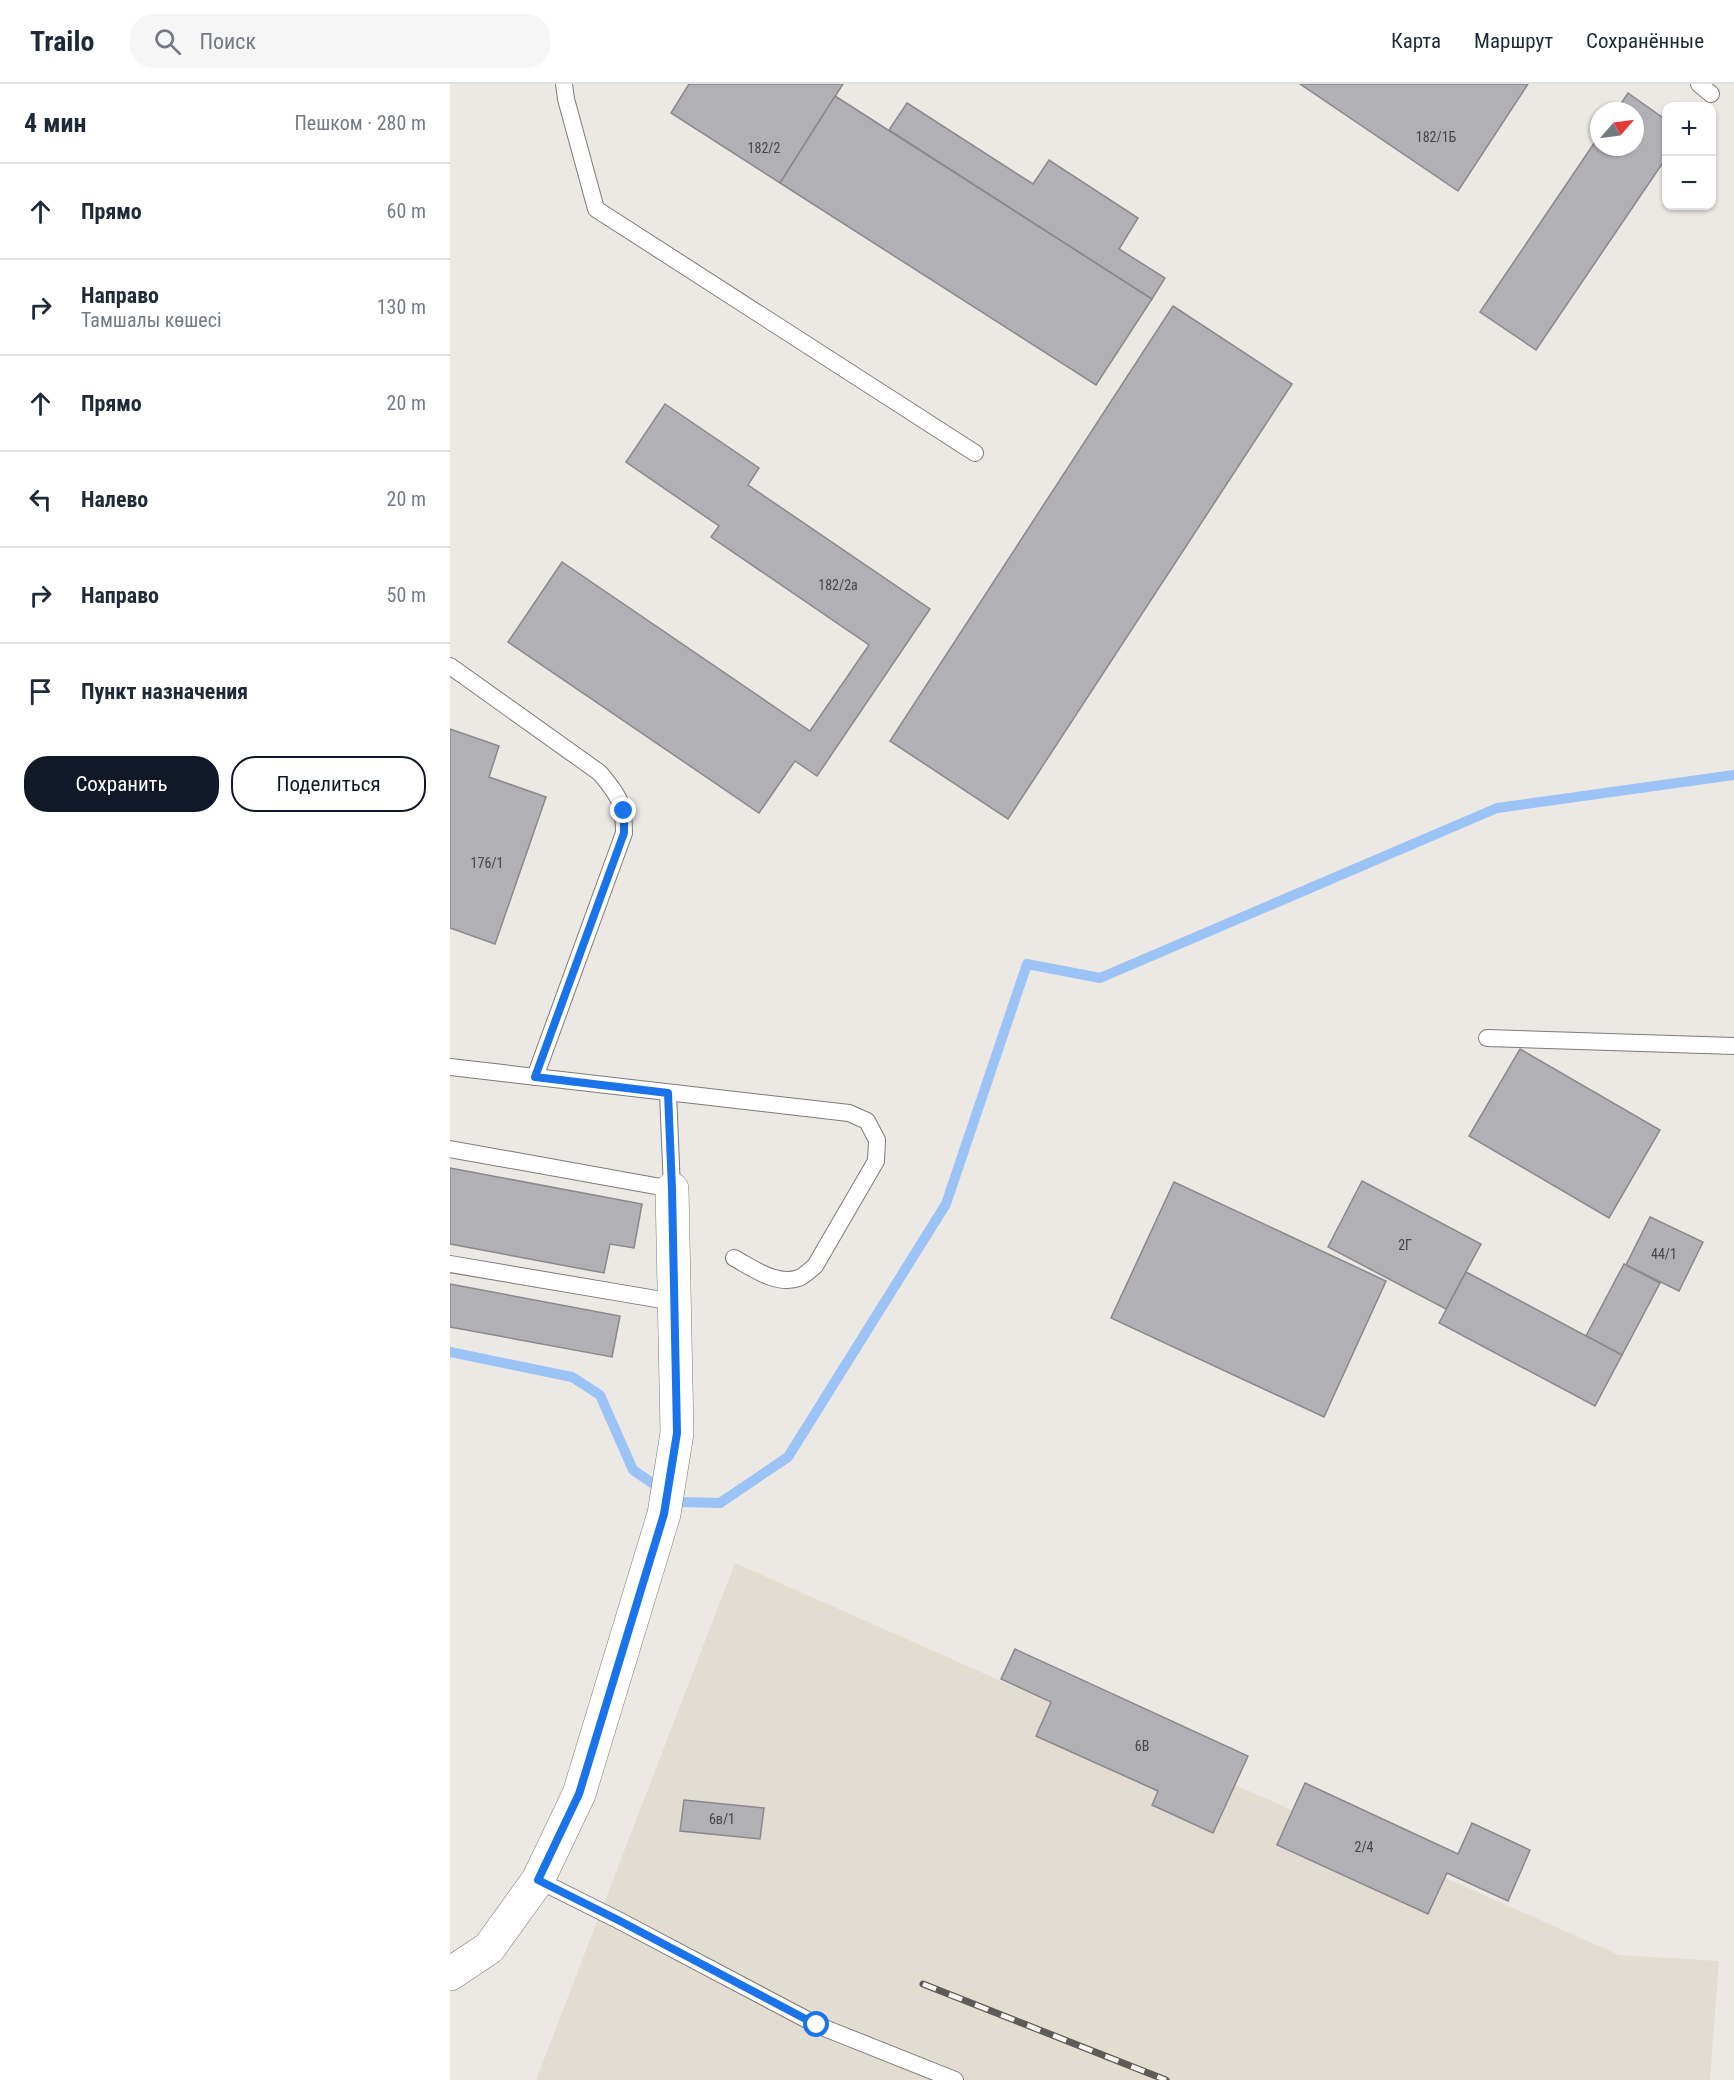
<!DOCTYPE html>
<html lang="ru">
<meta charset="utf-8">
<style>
:root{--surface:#fff;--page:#f6f6f7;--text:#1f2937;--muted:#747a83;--line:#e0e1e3;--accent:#111827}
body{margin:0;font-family:"Roboto Condensed",sans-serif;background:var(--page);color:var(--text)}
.controls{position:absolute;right:18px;top:18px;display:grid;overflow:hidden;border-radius:12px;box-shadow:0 2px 4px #0004}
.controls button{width:54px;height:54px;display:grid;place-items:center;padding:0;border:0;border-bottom:2px solid var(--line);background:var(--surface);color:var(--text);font:30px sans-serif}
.compass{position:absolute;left:1140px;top:18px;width:54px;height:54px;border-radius:50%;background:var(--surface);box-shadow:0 2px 4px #0004;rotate:62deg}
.stop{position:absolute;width:18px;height:18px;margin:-14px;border:4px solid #1a73e8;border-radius:50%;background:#fff}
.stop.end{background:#1a73e8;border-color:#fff;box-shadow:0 2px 6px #0008}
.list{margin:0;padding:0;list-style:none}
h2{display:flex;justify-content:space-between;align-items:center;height:78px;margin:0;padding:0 24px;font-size:26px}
h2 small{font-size:20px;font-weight:400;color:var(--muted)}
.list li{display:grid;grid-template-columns:39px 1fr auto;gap:18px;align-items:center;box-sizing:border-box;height:96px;padding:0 24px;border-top:2px solid var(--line)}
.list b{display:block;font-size:22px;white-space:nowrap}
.list p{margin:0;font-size:20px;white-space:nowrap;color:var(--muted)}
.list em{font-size:20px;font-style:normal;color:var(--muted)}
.actions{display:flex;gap:12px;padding:18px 24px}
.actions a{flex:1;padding:14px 0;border:2px solid var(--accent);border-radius:24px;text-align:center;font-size:21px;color:var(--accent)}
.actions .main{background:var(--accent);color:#fff}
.icon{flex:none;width:33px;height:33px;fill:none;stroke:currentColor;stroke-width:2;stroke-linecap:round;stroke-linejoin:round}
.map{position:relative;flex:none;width:1284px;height:1996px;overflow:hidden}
header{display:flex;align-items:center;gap:36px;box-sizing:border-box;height:84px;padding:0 30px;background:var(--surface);border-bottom:2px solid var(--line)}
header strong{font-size:28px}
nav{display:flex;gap:33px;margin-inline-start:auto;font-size:21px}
.search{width:420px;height:54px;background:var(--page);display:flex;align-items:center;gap:15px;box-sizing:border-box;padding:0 21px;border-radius:24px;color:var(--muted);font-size:22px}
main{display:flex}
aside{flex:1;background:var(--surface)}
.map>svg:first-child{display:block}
.built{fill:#e3ddd1}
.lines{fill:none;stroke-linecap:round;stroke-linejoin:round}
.stream{stroke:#9bc3f6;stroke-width:10}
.building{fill:#b1b0b4;stroke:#8a888d;stroke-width:1.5}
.service-casing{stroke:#7d7b77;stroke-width:18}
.minor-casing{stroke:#7d7b77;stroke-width:34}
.service{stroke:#fff;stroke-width:16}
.minor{stroke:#fff;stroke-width:33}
.rail-casing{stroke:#5e5c59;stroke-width:7}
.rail{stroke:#f9f6f2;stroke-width:4.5;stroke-dasharray:14;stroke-linecap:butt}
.route{stroke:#1a73e8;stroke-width:8}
.labels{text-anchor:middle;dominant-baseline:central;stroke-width:6;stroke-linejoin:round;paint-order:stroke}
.number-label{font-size:14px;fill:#464645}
</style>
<header>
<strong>Trailo</strong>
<div class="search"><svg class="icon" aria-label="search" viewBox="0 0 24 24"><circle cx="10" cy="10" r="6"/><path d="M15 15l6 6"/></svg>Поиск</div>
<nav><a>Карта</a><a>Маршрут</a><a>Сохранённые</a></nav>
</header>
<main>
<aside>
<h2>4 мин<small>Пешком · 280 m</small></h2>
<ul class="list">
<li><svg class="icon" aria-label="ahead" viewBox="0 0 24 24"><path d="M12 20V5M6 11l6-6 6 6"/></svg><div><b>Прямо</b></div><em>60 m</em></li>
<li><svg class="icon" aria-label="right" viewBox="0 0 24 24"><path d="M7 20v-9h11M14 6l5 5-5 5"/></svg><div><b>Направо</b><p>Тамшалы көшесі</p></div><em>130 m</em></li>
<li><svg class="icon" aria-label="ahead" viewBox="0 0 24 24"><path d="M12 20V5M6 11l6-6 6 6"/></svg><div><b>Прямо</b></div><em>20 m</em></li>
<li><svg class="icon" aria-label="left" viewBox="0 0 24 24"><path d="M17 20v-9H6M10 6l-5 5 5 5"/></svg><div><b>Налево</b></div><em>20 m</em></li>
<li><svg class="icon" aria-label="right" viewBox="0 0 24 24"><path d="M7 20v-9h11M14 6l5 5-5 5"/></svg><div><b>Направо</b></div><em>50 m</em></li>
<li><svg class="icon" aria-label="arrive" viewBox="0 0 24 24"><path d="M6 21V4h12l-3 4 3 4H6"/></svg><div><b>Пункт назначения</b></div></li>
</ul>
<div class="actions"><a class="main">Сохранить</a><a>Поделиться</a></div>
</aside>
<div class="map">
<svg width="1284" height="1996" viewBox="0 0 1284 1996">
<rect width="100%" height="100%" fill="#ece9e5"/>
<path class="built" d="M285,1479L1169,1871L1269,1877L1260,1996H86Z"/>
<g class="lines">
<path class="stream" d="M0,1268L122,1293L150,1311L183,1386L230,1418L270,1419L338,1373L496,1120L577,880L650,894L1047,724L1284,691"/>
</g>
<g class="building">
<path d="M239,0H393L330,99L221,29Z"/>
<path d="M850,0H1078L1008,107Z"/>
<path d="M1178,9L1216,36V74L1086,266L1030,228L1149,52V63H1185V27H1166Z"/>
<path d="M385,12L702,215L646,301L330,99Z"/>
<path d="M457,19L583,100L599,76L688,134L669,165L715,194L702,215L439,46Z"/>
<path d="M723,222L842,300L558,735L440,657Z"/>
<path d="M215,320L309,384L298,401L480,525L367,692L345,677L309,729L58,558L112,478L360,647L419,561L261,453L269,442L176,378Z"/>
<path d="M0,645L49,662L39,693L96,713L45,860L0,844Z"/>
<path d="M1070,965L1210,1046L1159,1134L1019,1052Z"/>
<path d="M0,1084L192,1120L184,1164L160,1160L154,1189L0,1160Z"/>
<path d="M912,1097L1031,1160L996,1225L878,1163Z"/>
<path d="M724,1098L936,1197L874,1333L661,1234Z"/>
<path d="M1200,1133L1253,1158L1229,1207L1176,1181Z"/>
<path d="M1174,1180L1210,1199L1172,1271L1136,1252Z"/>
<path d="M1016,1188L1172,1271L1145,1322L989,1239Z"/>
<path d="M0,1200L170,1232L162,1273L0,1243Z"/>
<path d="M565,1565L798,1672L763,1749L702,1721L708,1707L586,1652L601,1618L551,1595Z"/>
<path d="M855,1699L1008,1770L1022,1739L1080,1766L1058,1817L997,1789L978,1830L827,1761Z"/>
<path d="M234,1716L314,1724L310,1755L230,1747Z"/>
</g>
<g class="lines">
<g class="service-casing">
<g id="service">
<path d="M114,0L116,15L146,125L525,369"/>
<path d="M1249,0L1261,10"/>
<path d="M0,582L150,689C169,712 174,719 174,749L85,993"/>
<path d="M1037,954L1284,962"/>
<path d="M0,983L399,1029L417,1037L427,1056L426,1077L365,1182C360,1186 354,1192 349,1194C326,1202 303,1184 284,1174"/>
<path d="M0,1065L222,1105L218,1009"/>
<path d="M0,1180L224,1218"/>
<path d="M88,1796L170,1837L367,1941L505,1996"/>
</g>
</g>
<g class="minor-casing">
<path id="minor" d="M0,1890L39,1864L88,1796L129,1710L214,1430L227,1349L222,1105"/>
</g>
<use href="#service" class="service"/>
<use href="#minor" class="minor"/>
<g class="rail-casing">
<path id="rail" d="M473,1900L716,1996"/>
</g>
<use href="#rail" class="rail"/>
</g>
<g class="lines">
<path class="route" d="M174,727V749L85,993L218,1009L222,1105L227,1349L214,1430L129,1710L88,1796L170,1837L367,1941"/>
</g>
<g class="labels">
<g class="number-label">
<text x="986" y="53">182/1Б</text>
<text x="314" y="64">182/2</text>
<text x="388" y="501">182/2а</text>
<text x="37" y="779">176/1</text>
<text x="955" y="1161">2Г</text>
<text x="1214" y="1170">44/1</text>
<text x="692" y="1662">6В</text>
<text x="272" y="1735">6в/1</text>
<text x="914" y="1763">2/4</text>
</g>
</g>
</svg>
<div class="controls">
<button>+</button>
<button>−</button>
</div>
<svg class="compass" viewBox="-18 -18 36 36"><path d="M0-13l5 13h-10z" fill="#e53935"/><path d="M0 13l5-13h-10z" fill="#747a83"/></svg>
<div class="stop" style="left:367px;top:1941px"></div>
<div class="stop end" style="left:174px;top:727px"></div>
</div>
</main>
